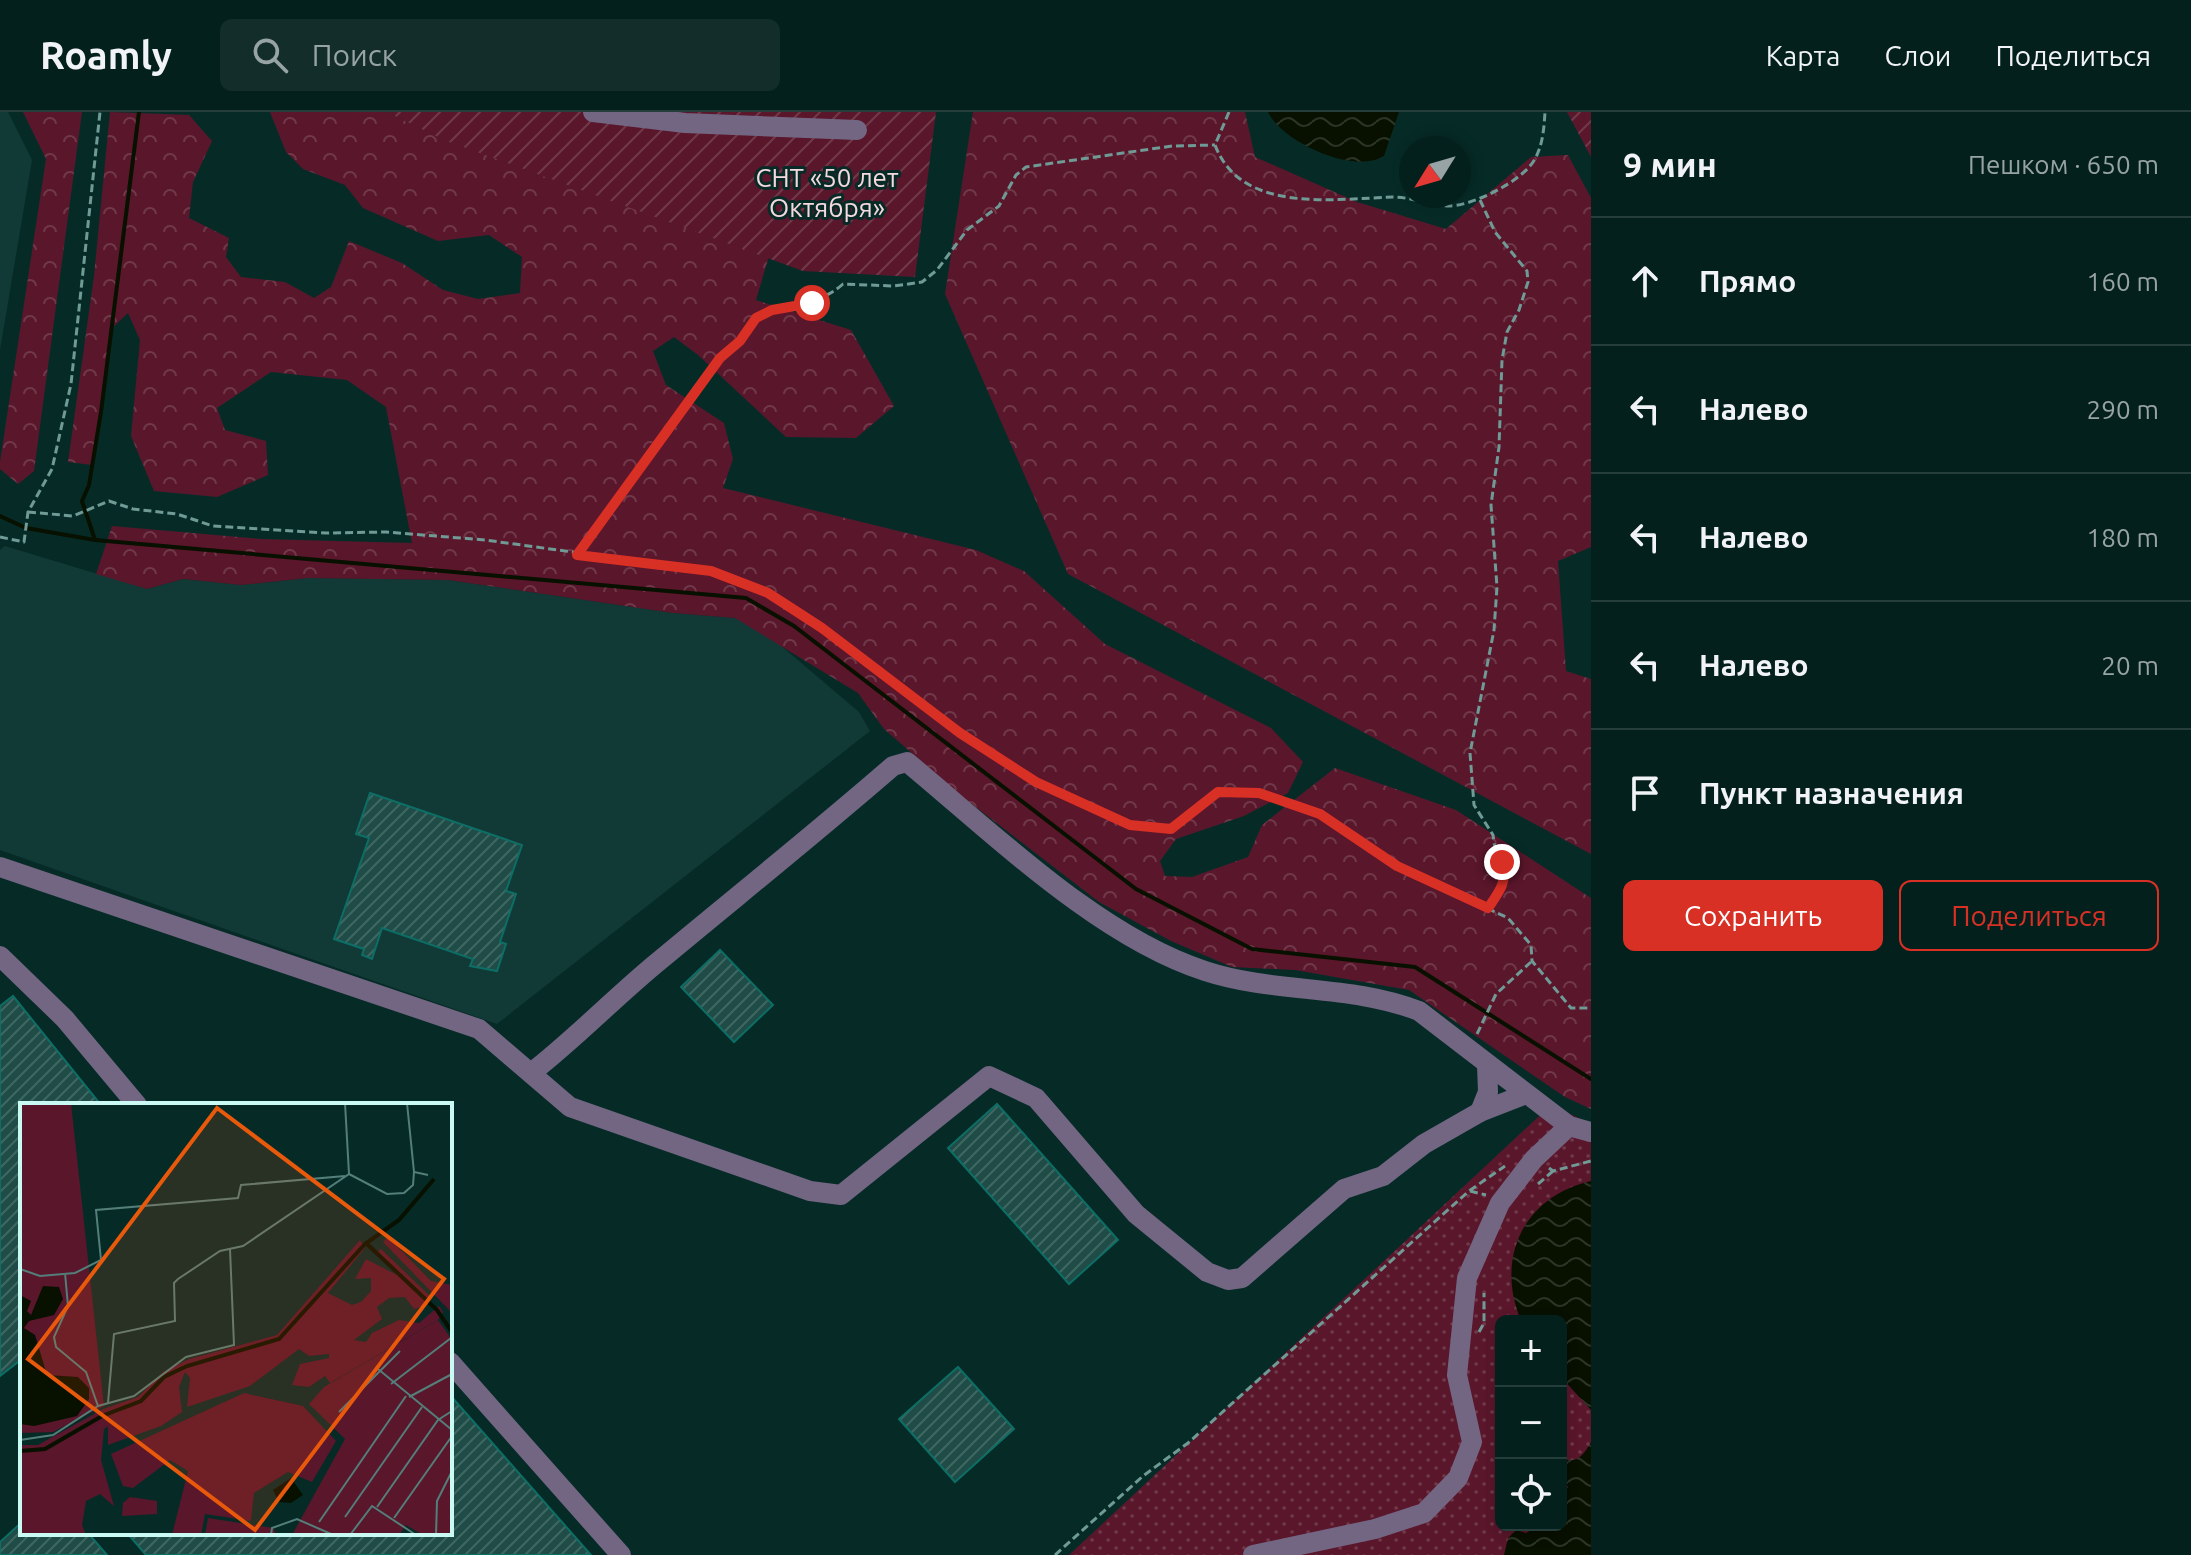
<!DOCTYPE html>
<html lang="ru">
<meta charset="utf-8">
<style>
:root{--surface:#04201d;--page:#122d2a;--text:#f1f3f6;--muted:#97a3a4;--line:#253e3b;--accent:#d93025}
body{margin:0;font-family:Ubuntu,sans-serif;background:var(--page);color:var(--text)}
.controls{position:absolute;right:24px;bottom:24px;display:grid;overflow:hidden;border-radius:12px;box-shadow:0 4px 12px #0003}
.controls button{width:72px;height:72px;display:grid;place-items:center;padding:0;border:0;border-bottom:2px solid var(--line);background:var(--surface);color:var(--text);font:40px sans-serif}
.compass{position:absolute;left:1399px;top:24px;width:72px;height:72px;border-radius:50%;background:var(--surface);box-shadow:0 4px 12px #0003;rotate:233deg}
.stop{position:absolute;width:24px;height:24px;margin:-18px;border:6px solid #d93025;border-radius:50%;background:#fff}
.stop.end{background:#d93025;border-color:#fff;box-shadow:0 2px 8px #0008}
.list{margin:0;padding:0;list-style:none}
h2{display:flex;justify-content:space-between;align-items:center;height:104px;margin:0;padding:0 32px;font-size:34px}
h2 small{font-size:26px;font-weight:400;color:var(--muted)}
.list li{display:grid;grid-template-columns:52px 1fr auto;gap:24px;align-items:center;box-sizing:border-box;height:128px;padding:0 32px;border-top:2px solid var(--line)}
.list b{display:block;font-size:30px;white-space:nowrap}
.list em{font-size:26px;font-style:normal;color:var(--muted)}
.actions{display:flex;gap:16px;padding:24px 32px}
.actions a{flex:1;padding:18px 0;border:2px solid var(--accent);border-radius:12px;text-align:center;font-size:28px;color:var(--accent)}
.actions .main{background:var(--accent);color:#fff}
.icon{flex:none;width:44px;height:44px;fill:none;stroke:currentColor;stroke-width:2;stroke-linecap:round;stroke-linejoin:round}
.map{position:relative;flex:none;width:1591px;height:1443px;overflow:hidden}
header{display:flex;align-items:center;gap:48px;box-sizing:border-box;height:112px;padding:0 40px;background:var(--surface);border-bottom:2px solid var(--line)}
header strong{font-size:38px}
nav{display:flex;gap:44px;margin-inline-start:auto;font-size:28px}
.search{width:560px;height:72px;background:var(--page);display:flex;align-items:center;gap:20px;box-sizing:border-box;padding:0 28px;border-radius:12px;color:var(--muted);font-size:30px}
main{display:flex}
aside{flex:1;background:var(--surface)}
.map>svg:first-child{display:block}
.built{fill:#113a36}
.grass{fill:url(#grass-dots);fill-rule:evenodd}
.forest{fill:url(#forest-crowns)}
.garden{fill:url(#garden-furrows)}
.water{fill:url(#water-waves)}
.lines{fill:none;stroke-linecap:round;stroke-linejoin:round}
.stream{stroke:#081000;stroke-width:4}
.building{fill:url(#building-hatch);stroke:#0d6e66;stroke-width:2}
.path{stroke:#6f9a95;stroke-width:3;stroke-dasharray:8 4;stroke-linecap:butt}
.minor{stroke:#736683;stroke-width:20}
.route{stroke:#d93025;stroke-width:10}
.labels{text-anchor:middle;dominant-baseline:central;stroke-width:6;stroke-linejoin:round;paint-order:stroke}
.park-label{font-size:26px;fill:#f5d9de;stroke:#062b27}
.inset-river{fill:none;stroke:#081000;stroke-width:4}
.inset-road{fill:none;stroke:#547e79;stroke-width:2}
.view{fill:#e8590c;fill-opacity:0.15;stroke:#e8590c;stroke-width:4}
.inset-edge{fill:none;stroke:#c9faf3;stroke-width:4}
</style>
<header>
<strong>Roamly</strong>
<div class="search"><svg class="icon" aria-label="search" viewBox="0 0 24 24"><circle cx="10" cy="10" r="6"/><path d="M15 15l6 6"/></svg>Поиск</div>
<nav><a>Карта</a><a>Слои</a><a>Поделиться</a></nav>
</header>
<main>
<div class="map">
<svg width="1591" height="1443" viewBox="0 0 1591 1443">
<defs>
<pattern id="grass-dots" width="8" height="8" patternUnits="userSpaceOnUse" patternTransform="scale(2)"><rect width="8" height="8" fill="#5a162b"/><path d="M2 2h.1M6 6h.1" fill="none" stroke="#70394a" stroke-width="1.8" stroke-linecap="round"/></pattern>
<pattern id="forest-crowns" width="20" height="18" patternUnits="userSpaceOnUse" patternTransform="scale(2)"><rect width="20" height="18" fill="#5a162b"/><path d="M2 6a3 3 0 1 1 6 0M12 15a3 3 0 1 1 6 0" fill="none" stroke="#70394a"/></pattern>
<pattern id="garden-furrows" width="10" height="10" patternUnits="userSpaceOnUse" patternTransform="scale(2)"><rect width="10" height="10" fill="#5a162b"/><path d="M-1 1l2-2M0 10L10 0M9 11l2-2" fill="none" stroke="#70394a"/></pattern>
<pattern id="water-waves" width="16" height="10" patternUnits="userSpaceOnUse" patternTransform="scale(2)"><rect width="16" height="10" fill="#081000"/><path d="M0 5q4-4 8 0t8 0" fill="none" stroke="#2b3426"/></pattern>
<pattern id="building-hatch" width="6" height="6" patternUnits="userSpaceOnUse" patternTransform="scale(2)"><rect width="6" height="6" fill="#1f4c47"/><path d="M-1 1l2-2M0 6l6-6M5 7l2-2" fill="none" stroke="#3e6762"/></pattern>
</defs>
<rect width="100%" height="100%" fill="#062b27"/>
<g class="built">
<path d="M0,0H8L32,48L0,238Z"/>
<path d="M5,434L147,477L183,467L241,473L308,466L448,468L673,501L735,506L773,527L859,600L870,619L497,912L0,738V438Z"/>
</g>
<path class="grass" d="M1551,993L1591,1012V1443H1069ZM1501,1209H1561V1413H1501Z"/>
<g class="forest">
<path d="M23,0H82L34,359L18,372L0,357V350L46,47Z"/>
<path d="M110,0L189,3L212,29L193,70L189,106L229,126L226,145L241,165L285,170L314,186L331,175L349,129L402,151L443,178L478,187L520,181L522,145L489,123L438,129L363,96L345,73L303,57L286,40L270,0H387L445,28L769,144L756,188L851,218L894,294L856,326L786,325L698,243L674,225L653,239L666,273L724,311L733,347L723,376L976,438L1024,459L1105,532L1271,616L1303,650L1288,681L1244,704L1176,727L1160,749L1165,764L1192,765L1248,745L1262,713L1335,656L1456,698L1591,786V997L1565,985L1409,878L1295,858L1232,855L1171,829L1099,790L964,686L884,617L858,581L735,506L673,501L448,468L308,466L241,473L183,467L147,477L96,462L112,414L261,427L412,431L386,295L347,268L271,260L217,296L225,318L266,329L268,363L217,385L154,379L131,324L140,228L128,201L112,216L92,353L68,350L94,164Z"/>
<path d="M973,0H1245L1255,45L1357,90L1446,117L1531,45L1568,43L1591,86V435L1558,449L1566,559L1591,567V742L1068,462L945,182Z"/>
</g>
<g class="garden">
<path d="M387,0H936L915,165L803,159L444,28Z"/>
<path d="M1567,0H1591V45Z"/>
</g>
<g class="water">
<path d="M1268,0H1399L1384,44C1354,63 1282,30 1268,0Z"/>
<path d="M1591,1069V1298L1561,1265V1209H1521C1495,1146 1523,1085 1591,1069Z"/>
<path d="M1591,1330V1443H1504L1508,1426L1516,1418L1526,1421L1540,1413H1561V1387L1568,1375L1561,1363V1347C1578,1351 1583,1344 1591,1330Z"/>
</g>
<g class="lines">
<g class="stream">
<path d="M0,404L26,416L95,428L746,486L794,514L1136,777L1252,837L1415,855L1591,967"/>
<path d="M95,428L82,389L89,373L101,300L139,0"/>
</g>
</g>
<g class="building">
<path d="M370,681L522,733L506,779L516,782L500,830L506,832L497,859L470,854L473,847L382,816L372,847L362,843L364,837L334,827L369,726L356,722Z"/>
<path d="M720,838L773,893L734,930L681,875Z"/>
<path d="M13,884L101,993H22V1247L0,1264V894Z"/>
<path d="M997,992L1118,1128L1069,1172L948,1036Z"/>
<path d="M958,1255L1014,1317L955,1370L899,1307Z"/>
<path d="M450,1283L591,1443H146L127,1421H450Z"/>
<path d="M22,1410V1421H88L107,1443H0V1430Z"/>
</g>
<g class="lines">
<g class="path">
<path d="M1229,0L1215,33C1241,102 1333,87 1393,85C1411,85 1428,93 1447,94C1471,95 1523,69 1535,47C1543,32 1544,16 1545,0"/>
<path d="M1480,88L1495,120L1527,159L1528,170L1519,198L1507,220L1502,248L1499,335L1491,393L1497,475L1494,518L1470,641L1474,693L1493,723L1495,737L1506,762L1488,796"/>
<path d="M28,400L73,404L109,389L133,397L177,402L213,414L326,421L386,420L485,428L711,459L768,481L822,516L960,621L1036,670L1130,713L1171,717L1218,680L1259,681L1320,702L1397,754L1508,806L1531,833L1532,849L1571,896H1591"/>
<path d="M0,425L24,430L28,400L52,357L71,272L100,0"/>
<path d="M577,443L720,246C726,240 735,235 740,229C747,221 750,210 760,204C787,188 816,196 843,172L894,174L922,170L937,158L967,118L999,94L1016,63L1026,55L1172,34L1215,33"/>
<path d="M1477,922L1496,882L1531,850"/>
<path d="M1549,1056L1553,1059L1591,1049"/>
<path d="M1538,1072L1553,1059"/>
<path d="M1470,1079L1486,1083"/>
<path d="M1479,1220L1484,1211V1181"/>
<path d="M1055,1443L1143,1364L1188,1331L1469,1079L1505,1054"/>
</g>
<g class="minor">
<path d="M593,0L685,11L857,18"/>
<path d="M0,755L479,917L570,995L810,1079L841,1083L989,964L1036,986L1136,1102L1207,1160L1228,1168L1242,1166L1344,1077L1383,1064L1424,1032L1480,1000L1526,982"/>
<path d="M0,844L65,907L137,993"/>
<path d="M531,961C576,926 615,885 659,849C737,784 816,721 893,654L907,650C993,721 1099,825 1205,859C1275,882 1350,872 1419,899L1569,1014L1591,1020"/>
<path d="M1480,1000L1488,980L1487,953"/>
<path d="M450,1250L621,1443"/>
<path d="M1253,1443L1375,1417L1424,1401L1458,1366L1472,1330L1457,1263L1467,1166L1500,1091L1534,1047L1569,1014"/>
</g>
</g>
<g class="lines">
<path class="route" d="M812,191L772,198L756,206L740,229L720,246L577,443L711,459L768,481L822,516L960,621L1036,670L1130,713L1171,717L1218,680L1259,681L1320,702L1397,754L1488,796C1499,780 1508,770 1502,750"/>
</g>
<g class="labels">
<g class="park-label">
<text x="827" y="65">СНТ «50 лет<tspan x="827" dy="30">Октября»</tspan></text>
</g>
</g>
<g transform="translate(20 991)">
<rect width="432" height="432" fill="#062b27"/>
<path d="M0,0H51L84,303L33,329L0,330Z" fill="#5a162b"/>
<path d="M368,134L411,178L432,182V210L363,139ZM340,137L345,145L308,190L332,202L341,199L351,188V175L335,176L346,156L377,172L357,149L361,146L411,194L407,202L394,206L385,194L369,195L357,204L362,216L334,237L346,239L352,230L379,217L399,220L419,203L423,209L418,217L310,280L305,273L289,284L272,282L280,261L309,255V251L289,253L279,246L230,283L167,304L170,275L165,269L159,284L162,309L141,323L88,342V323L84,326L81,357L94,403L80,391L66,398L62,422L66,432H0V342H18L83,306L118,294L143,269L169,256L257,232ZM224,290L283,303L316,338L292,379L268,369L234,390L231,418L185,411L181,432H152L168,368L150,357L113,385L103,383L91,351ZM110,394L137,398V411L102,413L103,400Z" fill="#5a162b"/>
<path d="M418,217L432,237V432H403L386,422L379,432H272L325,336L289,301L304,284ZM188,415L253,425L257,432H185Z" fill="#5a162b"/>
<path d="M23,183L39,184L43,196L34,212L9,218L4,225L15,232L27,272L58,274L69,285V296L57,313L14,323L0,321V192L11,198L7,208L11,212ZM271,375L283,392L271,400L259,399L253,387Z" fill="#081000"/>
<path class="inset-river" d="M347,141L417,207L432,229M0,348L25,346L82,313L121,298L144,274L167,263L259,236L345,141L379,117L414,76"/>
<path class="inset-road" d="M387,0L394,69L408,72M329,71L367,91L384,90L393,82L394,69M0,166L20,173L55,170L81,157L76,107L218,95L221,82L325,73M45,170L48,203L34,234L36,244L66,269L78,303M358,266L432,327M371,281L431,235M389,294L432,271M88,300L94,231L155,218L154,180L158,176L200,148L223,143L329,71L325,0M319,309L380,248M0,337L33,332L78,303L114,293L166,254L214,242L210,146M357,404L418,317L432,308M325,414L402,304M374,415L432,333M299,419L386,293M251,432L252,425L277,416L311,431M330,432L352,403L396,432M416,432L417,398L431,370"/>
<path class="view" d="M197,5L424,176L235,427L8,256Z"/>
<rect width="432" height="432" class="inset-edge"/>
</g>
</svg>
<div class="controls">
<button>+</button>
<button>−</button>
<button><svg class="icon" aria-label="locate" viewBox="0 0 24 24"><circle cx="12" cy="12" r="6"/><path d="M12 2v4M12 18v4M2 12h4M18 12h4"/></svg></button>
</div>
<svg class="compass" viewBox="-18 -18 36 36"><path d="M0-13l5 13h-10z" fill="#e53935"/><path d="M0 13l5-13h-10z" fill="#97a3a4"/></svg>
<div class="stop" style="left:812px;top:191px"></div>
<div class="stop end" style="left:1502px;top:750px"></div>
</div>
<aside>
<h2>9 мин<small>Пешком · 650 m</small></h2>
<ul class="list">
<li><svg class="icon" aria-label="ahead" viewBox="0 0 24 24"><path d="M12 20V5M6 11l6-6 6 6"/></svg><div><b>Прямо</b></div><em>160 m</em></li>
<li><svg class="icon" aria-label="left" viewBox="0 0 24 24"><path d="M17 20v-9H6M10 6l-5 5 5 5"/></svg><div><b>Налево</b></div><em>290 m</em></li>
<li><svg class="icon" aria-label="left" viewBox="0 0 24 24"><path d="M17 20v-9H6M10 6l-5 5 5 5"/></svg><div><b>Налево</b></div><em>180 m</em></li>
<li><svg class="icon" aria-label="left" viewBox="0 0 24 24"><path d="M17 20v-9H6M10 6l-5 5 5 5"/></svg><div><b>Налево</b></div><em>20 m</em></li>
<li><svg class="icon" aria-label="arrive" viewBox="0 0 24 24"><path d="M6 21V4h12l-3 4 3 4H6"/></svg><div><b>Пункт назначения</b></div></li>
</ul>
<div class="actions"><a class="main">Сохранить</a><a>Поделиться</a></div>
</aside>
</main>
